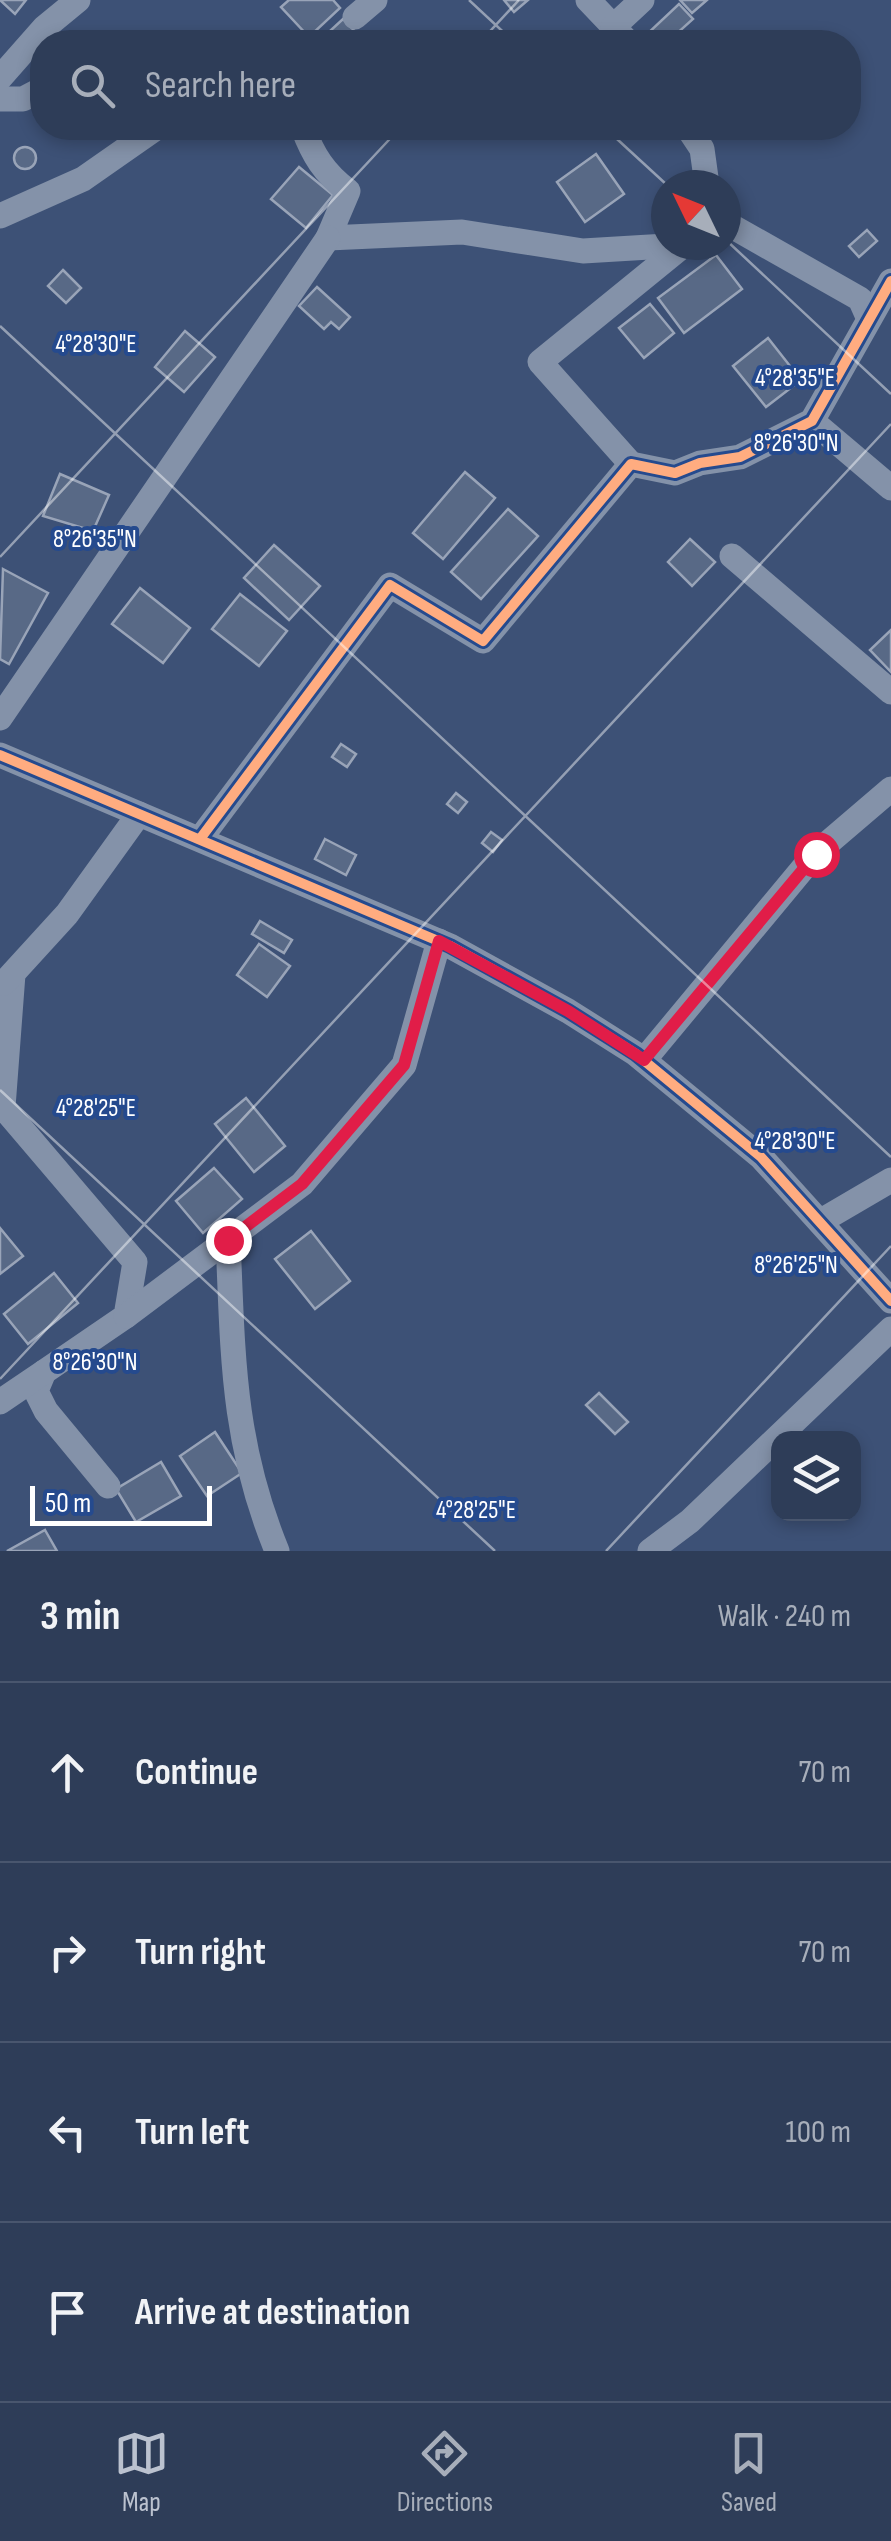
<!DOCTYPE html>
<meta charset="utf-8">
<style>
:root{--surface:#2e3d58;--page:#36445e;--text:#f1f3f6;--muted:#a7aeba;--line:#49566e;--accent:#bbc2cf}
body{margin:0;font-family:"Sofia Sans Condensed",sans-serif;background:var(--page);color:var(--text)}
.controls{position:absolute;right:30px;bottom:30px;display:grid;overflow:hidden;border-radius:20px;box-shadow:0 5px 15px #0003}
.controls button{width:90px;height:90px;display:grid;place-items:center;padding:0;border:0;border-bottom:2px solid var(--line);background:var(--surface);color:var(--text);font:50px sans-serif}
.compass{position:absolute;left:651px;top:170px;width:90px;height:90px;border-radius:50%;background:var(--surface);box-shadow:0 5px 15px #0003;rotate:313deg}
.scale{position:absolute;left:30px;bottom:25px;width:182px;box-sizing:border-box;padding-left:10px;border:5px solid #fff;border-top:0;font-size:28px;line-height:35px;white-space:nowrap;color:#fff;-webkit-text-stroke:8px #254a8e;paint-order:stroke}
.stop{position:absolute;width:30px;height:30px;margin:-22px;border:8px solid #e11d48;border-radius:50%;background:#fff}
.stop.end{background:#e11d48;border-color:#fff;box-shadow:0 2px 10px #0008}
.list{margin:0;padding:0;list-style:none}
h2{display:flex;justify-content:space-between;align-items:center;height:130px;margin:0;padding:0 40px;font-size:42px}
h2 small{font-size:32px;font-weight:400;color:var(--muted)}
.list li{display:grid;grid-template-columns:65px 1fr auto;gap:30px;align-items:center;box-sizing:border-box;height:180px;padding:0 40px;border-top:2px solid var(--line)}
.list b{display:block;font-size:38px;white-space:nowrap}
.list em{font-size:32px;font-style:normal;color:var(--muted)}
.icon{flex:none;width:55px;height:55px;fill:none;stroke:currentColor;stroke-width:2;stroke-linecap:round;stroke-linejoin:round}
.map{position:relative;flex:none;width:891px;height:1551px;overflow:hidden}
.search{position:absolute;background:var(--surface);box-shadow:0 5px 15px #0003;left:30px;right:30px;top:30px;height:110px;display:flex;align-items:center;gap:25px;box-sizing:border-box;padding:0 35px;border-radius:40px;color:var(--muted);font-size:38px}
.sheet{height:850px;background:var(--surface)}
nav{display:flex;justify-content:space-around;align-items:center;box-sizing:border-box;height:140px;border-top:2px solid var(--line);background:var(--surface);font-size:28px;color:var(--muted)}
nav a{display:grid;justify-items:center;gap:5px}
nav .on{color:var(--accent)}
.map>svg:first-child{display:block}
.building{fill:#586986;stroke:#99a4b8;stroke-width:2.5}
.lines{fill:none;stroke-linecap:round;stroke-linejoin:round}
.minor{stroke:#8492a9;stroke-width:25}
.cycleway-casing{stroke:#254a8e;stroke-width:16}
.cycleway{stroke:#ffac80;stroke-width:10}
.route{stroke:#e11d48;stroke-width:12}
.ticks{fill:none;stroke:#fff;stroke-width:2.5;stroke-opacity:0.45}
.ticks-label{font-size:25px;text-anchor:middle;fill:#fff;stroke:#254a8e;stroke-width:8;stroke-linejoin:round;paint-order:stroke}
</style>
<div class="map">
<svg width="891" height="1551" viewBox="0 0 891 1551">
<rect width="100%" height="100%" fill="#3d5176"/>
<g class="building">
<path d="M0,0H26L15,14Z"/>
<path d="M289,0H333L340,8L309,37L281,7Z"/>
<path d="M504,0H528L514,12Z"/>
<path d="M680,0H707L692,13Z"/>
<path d="M679,4L693,19L673,37L670,33L659,42H651L645,36Z"/>
<path d="M343,19L365,42H318Z"/>
<circle cx="25" cy="158" r="11"/>
<path d="M596,154L624,194L585,222L557,182Z"/>
<path d="M299,167L333,195L306,228L271,199Z"/>
<path d="M867,230L877,241L859,257L849,246Z"/>
<path d="M716,255L742,289L684,333L658,298Z"/>
<path d="M63,270L81,288L66,303L48,286Z"/>
<path d="M317,287L350,317L339,329L331,322L324,329L299,306Z"/>
<path d="M650,304L674,333L644,358L619,328Z"/>
<path d="M185,331L215,357L184,392L155,367Z"/>
<path d="M768,338L801,380L766,407L733,366Z"/>
<path d="M465,472L495,498L443,559L413,533Z"/>
<path d="M60,474L109,495L93,531L43,516Z"/>
<path d="M508,509L538,536L481,599L451,572Z"/>
<path d="M690,539L715,562L692,586L668,562Z"/>
<path d="M274,545L320,586L289,620L244,578Z"/>
<path d="M3,569L48,593L9,664L0,659Z"/>
<path d="M140,588L190,628L163,663L112,624Z"/>
<path d="M240,594L287,631L259,666L212,629Z"/>
<path d="M891,630V672L870,650Z"/>
<path d="M341,744L356,754L347,767L332,757Z"/>
<path d="M456,793L467,802L458,813L447,804Z"/>
<path d="M491,832L502,840L493,852L482,843Z"/>
<path d="M325,839L356,855L346,875L315,859Z"/>
<path d="M260,921L292,940L284,953L252,934Z"/>
<path d="M259,944L290,966L267,997L237,975Z"/>
<path d="M246,1098L285,1146L254,1172L215,1124Z"/>
<path d="M214,1168L242,1199L203,1233L176,1201Z"/>
<path d="M0,1228L23,1256L0,1274Z"/>
<path d="M311,1231L350,1281L315,1309L275,1259Z"/>
<path d="M54,1273L78,1303L28,1344L4,1314Z"/>
<path d="M599,1393L628,1422L615,1434L586,1405Z"/>
<path d="M215,1432L242,1473L207,1496L180,1456Z"/>
<path d="M161,1462L181,1496L136,1522L116,1489Z"/>
<path d="M45,1530L57,1551H7Z"/>
</g>
<g class="lines">
<g class="minor">
<path d="M588,0L628,42"/>
<path d="M355,17L375,0"/>
<path d="M613,27L642,0"/>
<path d="M0,78L44,28L78,0"/>
<path d="M0,99H23L42,89"/>
<path d="M303,128C313,155 324,173 348,191L328,238L462,232L583,251L683,245"/>
<path d="M688,128L702,149L707,185"/>
<path d="M0,216L83,179L156,128"/>
<path d="M726,223L860,299L868,317"/>
<path d="M812,421L891,488"/>
<path d="M631,464L540,362L680,248"/>
<path d="M732,556L891,692"/>
<path d="M0,718L328,238"/>
<path d="M0,755L450,946L568,1011L636,1054L761,1157L891,1301"/>
<path d="M200,839L390,585L483,641L631,464L675,473L700,463L740,457L812,421L891,281"/>
<path d="M13,974L3,1107L135,1262L126,1316L44,1372L36,1391L46,1411L108,1486"/>
<path d="M4,983L67,914L139,814"/>
<path d="M644,1060L815,854L891,789"/>
<path d="M821,1221L891,1180"/>
<path d="M228,1239C233,1355 232,1441 277,1551"/>
<path d="M126,1316L302,1184L404,1065L439,941"/>
<path d="M0,1402L44,1372"/>
<path d="M650,1551L690,1521L891,1329"/>
</g>
<g class="cycleway-casing">
<g id="cycleway">
<path d="M0,755L450,946L568,1011L636,1054L761,1157L891,1301"/>
<path d="M200,839L390,585L483,641L631,464L675,473L700,463L740,457L812,421L891,281"/>
</g>
</g>
<use href="#cycleway" class="cycleway"/>
</g>
<g class="lines">
<path class="route" d="M228,1240L302,1184L404,1065L439,941L568,1011L644,1060L816,854"/>
</g>
<path class="ticks" d="M469,0L514,42M480,42L519,0M605,128L667,185M726,240L891,394M0,326L891,1157M0,557L400,128M0,1090L495,1551M0,1379L891,424M606,1551L891,1246"/>
<g class="ticks-label">
<text x="96" y="352">4°28'30"E</text>
<text x="795" y="386">4°28'35"E</text>
<text x="796" y="451">8°26'30"N</text>
<text x="95" y="547">8°26'35"N</text>
<text x="96" y="1116">4°28'25"E</text>
<text x="795" y="1149">4°28'30"E</text>
<text x="796" y="1273">8°26'25"N</text>
<text x="95" y="1370">8°26'30"N</text>
<text x="476" y="1518">4°28'25"E</text>
</g>
</svg>
<div class="controls">
<button><svg class="icon" aria-label="layers" viewBox="0 0 24 24"><path d="M12 4l9 5-9 5-9-5zM3 14l9 5 9-5"/></svg></button>
</div>
<svg class="compass" viewBox="-18 -18 36 36"><path d="M0-13l5 13h-10z" fill="#e53935"/><path d="M0 13l5-13h-10z" fill="#a7aeba"/></svg>
<div class="scale">50 m</div>
<div class="stop" style="left:816px;top:854px"></div>
<div class="stop end" style="left:228px;top:1240px"></div>
<div class="search"><svg class="icon" aria-label="search" viewBox="0 0 24 24"><circle cx="10" cy="10" r="6"/><path d="M15 15l6 6"/></svg>Search here</div>
</div>
<section class="sheet">
<h2>3 min<small>Walk · 240 m</small></h2>
<ul class="list">
<li><svg class="icon" aria-label="ahead" viewBox="0 0 24 24"><path d="M12 20V5M6 11l6-6 6 6"/></svg><div><b>Continue</b></div><em>70 m</em></li>
<li><svg class="icon" aria-label="right" viewBox="0 0 24 24"><path d="M7 20v-9h11M14 6l5 5-5 5"/></svg><div><b>Turn right</b></div><em>70 m</em></li>
<li><svg class="icon" aria-label="left" viewBox="0 0 24 24"><path d="M17 20v-9H6M10 6l-5 5 5 5"/></svg><div><b>Turn left</b></div><em>100 m</em></li>
<li><svg class="icon" aria-label="arrive" viewBox="0 0 24 24"><path d="M6 21V4h12l-3 4 3 4H6"/></svg><div><b>Arrive at destination</b></div></li>
</ul>
</section>
<nav>
<a class="on"><svg class="icon" aria-label="map" viewBox="0 0 24 24"><path d="M3 6l6-2 6 2 6-2v14l-6 2-6-2-6 2zM9 4v14M15 6v14"/></svg>Map</a>
<a><svg class="icon" aria-label="directions" viewBox="0 0 24 24"><path d="M12 3l9 9-9 9-9-9zM9 14v-3h6M13 9l2 2-2 2"/></svg>Directions</a>
<a><svg class="icon" aria-label="saved" viewBox="0 0 24 24"><path d="M7 4h10v16l-5-4-5 4z"/></svg>Saved</a>
</nav>
